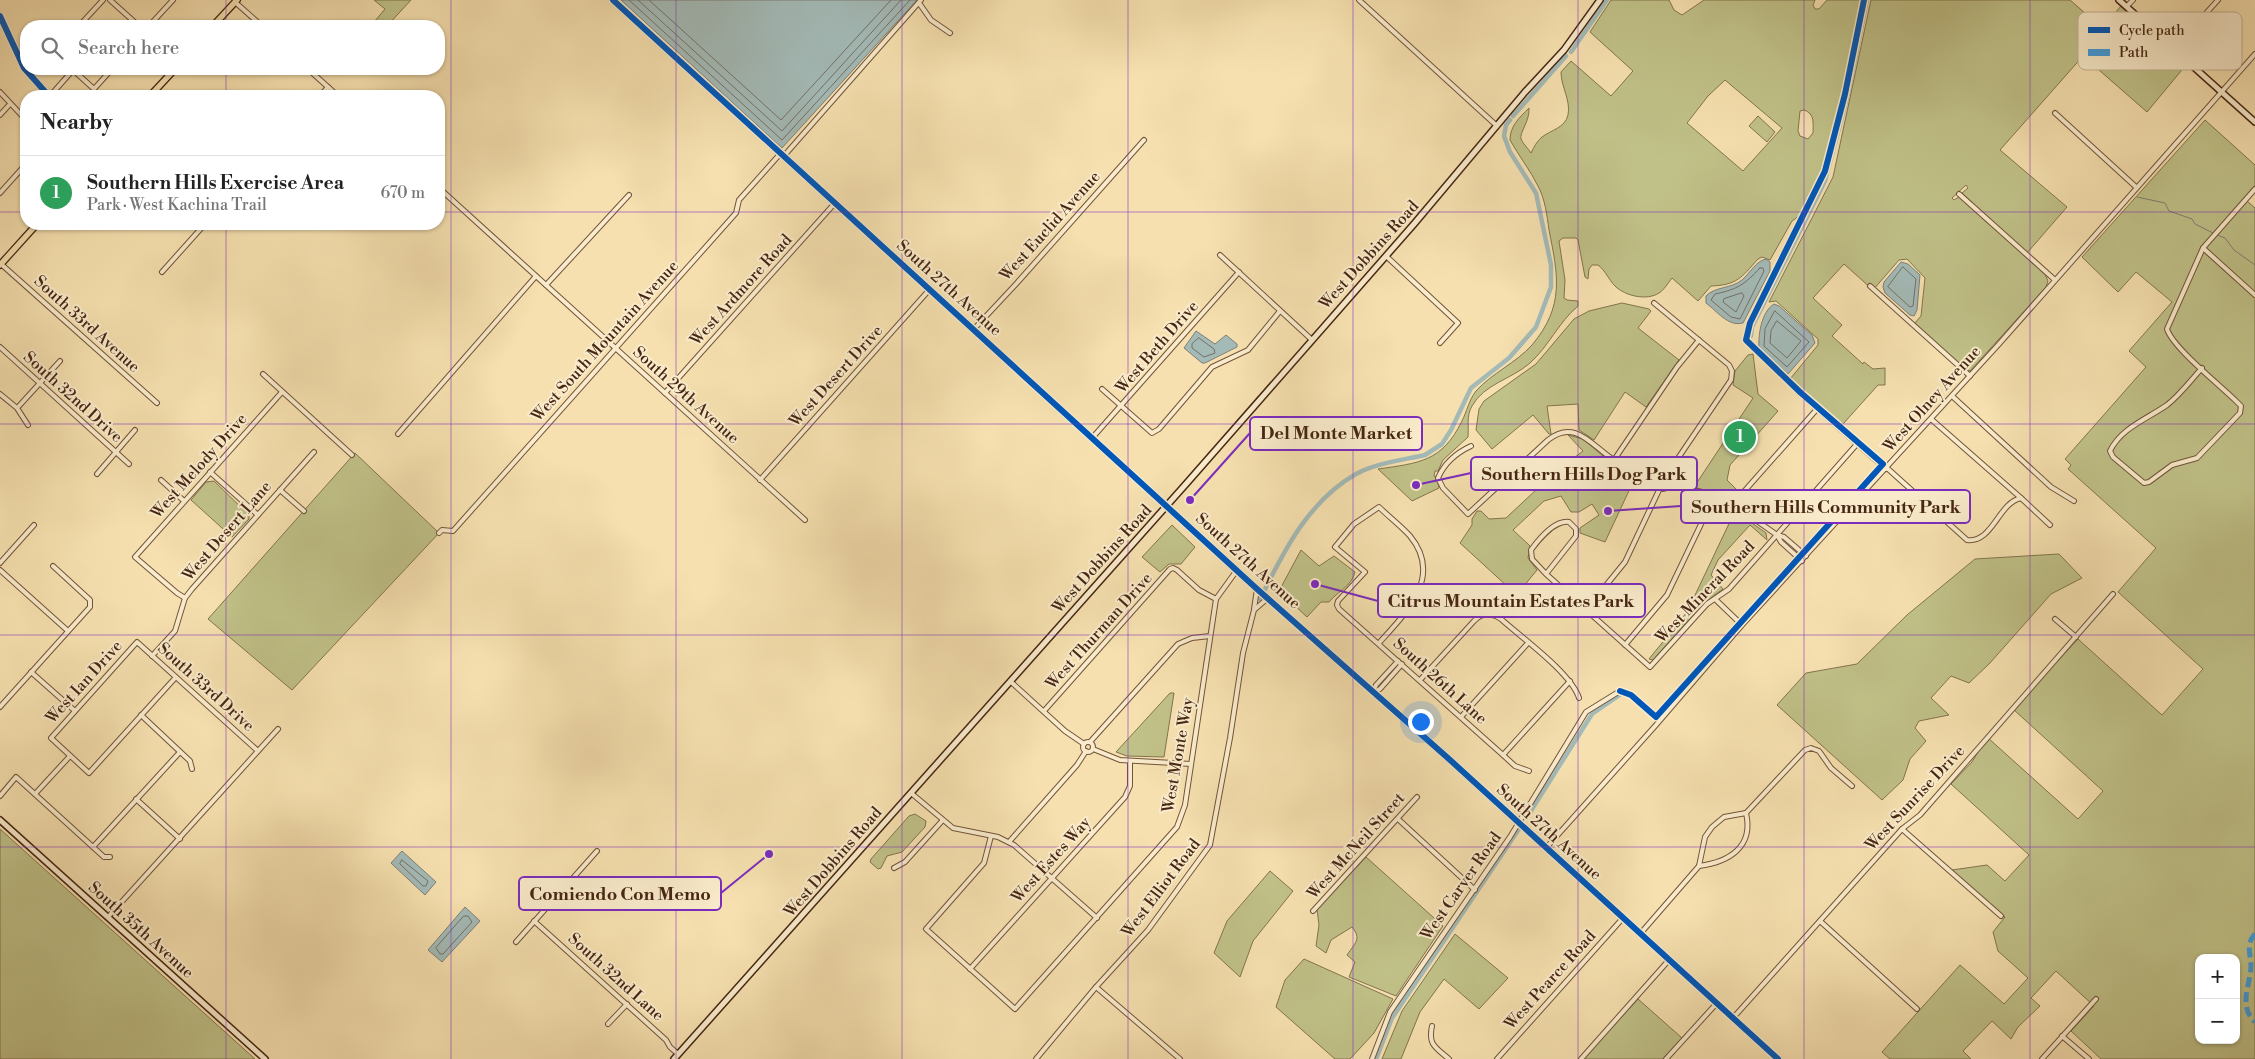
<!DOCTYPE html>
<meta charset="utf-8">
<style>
:root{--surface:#fff;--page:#f2f2f2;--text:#222;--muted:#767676;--line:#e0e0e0;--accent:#8f2418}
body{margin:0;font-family:"Libre Bodoni",serif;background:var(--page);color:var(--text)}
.controls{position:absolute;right:15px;bottom:15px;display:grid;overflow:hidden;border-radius:10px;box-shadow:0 1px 4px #0004}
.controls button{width:45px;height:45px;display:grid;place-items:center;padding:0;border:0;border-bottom:1px solid var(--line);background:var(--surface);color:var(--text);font:25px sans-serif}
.you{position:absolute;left:1420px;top:721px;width:18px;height:18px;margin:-12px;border:4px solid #fff;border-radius:50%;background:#1a73e8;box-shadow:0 0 0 8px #1a73e833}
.badge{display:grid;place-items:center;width:32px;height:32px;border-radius:50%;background:var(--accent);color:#fff;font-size:16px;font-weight:700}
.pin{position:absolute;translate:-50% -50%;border:2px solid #fff;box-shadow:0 1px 5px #0006}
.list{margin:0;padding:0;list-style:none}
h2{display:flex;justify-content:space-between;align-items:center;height:65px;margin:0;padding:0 20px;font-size:21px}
h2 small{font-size:16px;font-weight:400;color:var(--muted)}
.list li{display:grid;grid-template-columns:32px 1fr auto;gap:15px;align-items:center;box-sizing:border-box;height:75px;padding:0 20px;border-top:1px solid var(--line)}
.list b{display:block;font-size:19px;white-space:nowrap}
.list p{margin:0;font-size:16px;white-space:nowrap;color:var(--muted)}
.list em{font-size:16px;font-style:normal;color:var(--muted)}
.icon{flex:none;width:28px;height:28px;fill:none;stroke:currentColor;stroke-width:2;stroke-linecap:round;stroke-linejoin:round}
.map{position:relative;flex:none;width:2255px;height:1059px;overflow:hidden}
.search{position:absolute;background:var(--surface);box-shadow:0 1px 4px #0004;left:20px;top:20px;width:425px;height:55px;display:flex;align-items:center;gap:12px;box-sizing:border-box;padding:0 18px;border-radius:20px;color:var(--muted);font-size:19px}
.panel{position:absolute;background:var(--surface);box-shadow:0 1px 4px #0004;left:20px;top:90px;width:425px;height:140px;border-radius:20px}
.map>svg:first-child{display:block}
.green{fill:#c0c188;stroke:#83744e;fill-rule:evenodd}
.water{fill:#a3bab7;stroke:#7e7f76}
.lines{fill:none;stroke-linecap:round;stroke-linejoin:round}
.shore{stroke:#747066;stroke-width:1}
.stream{stroke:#7e7f76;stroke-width:1}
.canal{stroke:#a3bab7;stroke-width:4.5}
.street-casing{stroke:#72543b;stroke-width:6}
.secondary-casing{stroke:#462614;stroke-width:8}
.primary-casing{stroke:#462614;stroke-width:8}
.street{stroke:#f9ebcb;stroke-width:4}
.secondary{stroke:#f9ebcb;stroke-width:5}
.primary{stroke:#f6e0af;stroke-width:5.5}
.quiet{stroke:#409cde;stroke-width:5;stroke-dasharray:10 5;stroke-linecap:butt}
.cycleway-casing{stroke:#f9ebcb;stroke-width:9}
.cycleway{stroke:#0057b8;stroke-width:6}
.grid{fill:none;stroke:#7b2cbf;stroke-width:1;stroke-opacity:0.55}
.labels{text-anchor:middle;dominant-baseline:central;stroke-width:4;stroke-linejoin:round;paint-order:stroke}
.street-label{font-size:16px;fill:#462614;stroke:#f9ebcb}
.key{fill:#f9ebcb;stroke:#c3b094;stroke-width:1}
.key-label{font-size:14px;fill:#462614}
.leader{fill:none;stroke:#7b2cbf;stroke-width:2}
.callout-dot{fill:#7b2cbf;stroke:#f9ebcb;stroke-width:2}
.callout{fill:#f9ebcb;stroke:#7b2cbf;stroke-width:2}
.callout-label{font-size:18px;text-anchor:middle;font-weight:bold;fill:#462614}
</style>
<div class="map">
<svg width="2255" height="1059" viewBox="0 0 2255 1059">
<rect width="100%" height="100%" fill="#f6e0af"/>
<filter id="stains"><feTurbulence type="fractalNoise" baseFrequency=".004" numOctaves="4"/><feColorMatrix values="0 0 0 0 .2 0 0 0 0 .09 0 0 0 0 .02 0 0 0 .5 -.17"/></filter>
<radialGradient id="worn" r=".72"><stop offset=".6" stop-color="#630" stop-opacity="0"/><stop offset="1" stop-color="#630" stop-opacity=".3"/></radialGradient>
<g class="green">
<path d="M374,0H411L387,26H380L374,22L385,9Z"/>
<path d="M1611,0H1669L1674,10L1682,15L1704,0H1815L1813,5L1815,9H1819L1827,0H1862L1839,109L1822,175L1802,214L1792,221L1770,260L1762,257L1758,259C1741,278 1737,285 1711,286L1698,301L1672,278C1668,283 1664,290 1659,293C1647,301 1625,296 1615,286C1608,279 1606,271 1598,265H1592L1589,269L1588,279L1585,277L1578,240L1576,238H1563L1559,241L1565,280L1564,298L1567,300L1578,301V306C1558,323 1549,346 1530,363C1512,379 1484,384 1472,406C1466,416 1469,426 1468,437L1443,460L1438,471H1435L1434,476L1437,477L1439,488L1412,501L1378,469C1419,463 1442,462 1462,421C1467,411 1469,400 1476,391C1492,373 1516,363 1532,345C1565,306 1558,275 1549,230C1547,215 1545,199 1538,186C1530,170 1519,156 1510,140C1510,126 1519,118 1529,108C1530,121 1519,133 1521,139C1523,144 1528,148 1531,153C1534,147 1537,141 1542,137C1551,130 1565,128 1568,115C1571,100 1561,87 1561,72L1571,61L1611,96L1633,71L1590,32ZM1725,80L1782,128L1743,171L1687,123L1708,96ZM1804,110C1815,114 1813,123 1813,133L1808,139L1800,136L1798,131L1800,111Z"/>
<path d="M1871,0H2070L2102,28L2121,6L2186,65L2147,112L2083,56L2000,150L2067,207L2027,253L1962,193L1968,188L1966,185L1952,198L1954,200L1959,197L2045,274L2048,281L2046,287L1970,371L1964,369L1914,324L1921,316L1925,278L1907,259L1899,260L1873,290L1844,264L1813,298L1842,325L1832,336L1863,364L1864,362L1873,369L1885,368V385H1878L1843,424L1802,392L1790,379L1818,345V339L1776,301L1769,302L1833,177Z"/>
<path d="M1758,116L1775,132L1767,142L1749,126Z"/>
<path d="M2205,120L2255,165V186L2200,249L2255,298V1059H2101L2071,1031L2094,1006L2056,971L2031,998L2040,1006L2018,1027L2011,1039L1992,1021L1963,1051L1971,1059H1890L1882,1052L1960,965L2004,1004L2028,978L1998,951L1993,932L2005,917L1952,870L1987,865L2005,881L2029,855L1951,784L1972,762L1987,737L2078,819L2103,791L2013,709L2078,639L2162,715L2203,669L2118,592L2156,548L2068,469L2071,465L2065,459L2146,367L2129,351L2172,302L2136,272L2118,292L2082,257ZM2199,958H2236V1040H2199Z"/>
<path d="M2247,201L2255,208V293L2206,248Z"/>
<path d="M1622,303L1649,309L1651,311L1638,328L1679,360L1646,407L1625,392L1594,440L1579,430L1578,404L1547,406L1551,434H1549L1533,415L1492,449L1476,430L1479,409L1484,401L1536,364L1574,319L1589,311Z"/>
<path d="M1753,354L1758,394L1778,411L1730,465L1727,480L1738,491L1728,497L1694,487L1753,398L1733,385L1735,371L1748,355Z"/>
<path d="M1568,435L1583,439L1609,461L1607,465L1612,468L1614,464L1620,467L1619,471L1626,474L1628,471C1638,475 1653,477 1654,489L1634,480L1605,542L1580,533V528L1599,515L1592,504L1579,512H1571L1561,496L1544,501L1513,530L1530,546L1528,558L1537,570L1523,587H1508L1460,543L1472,525V519L1477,511H1481L1489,519L1506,518L1552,475L1583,451Z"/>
<path d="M355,453L439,533L292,690L208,619Z"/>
<path d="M214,481L249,515V519L232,537L191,500L206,482Z"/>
<path d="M1735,511L1766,533L1767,540L1750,525L1718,560L1711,575L1723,589L1704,603L1653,660L1649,659L1687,612Z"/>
<path d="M1172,525L1195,547L1181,564H1169L1160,572L1142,557Z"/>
<path d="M1301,550L1319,566L1334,556L1355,572C1352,586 1337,592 1329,602H1321L1307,617L1279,591Z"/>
<path d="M2059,554L2082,578L2051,594L1990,663L1969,683L1951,676L1931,698L1949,715L1919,721L1915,728L1926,741L1910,759L1903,780L1882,800L1777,705L1806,673L1857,664L1907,615L1975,559Z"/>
<path d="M1170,693H1174L1164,757L1127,756L1116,752Z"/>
<path d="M915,814L926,821L925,827L902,852L887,856L881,868L878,869L870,862L871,859L909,816Z"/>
<path d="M0,829L255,1059H0Z"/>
<path d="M1366,857L1443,926L1396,996L1349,977L1355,962L1347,955C1355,943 1362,939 1352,927L1331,940L1326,953L1316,946L1319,925L1317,909Z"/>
<path d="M1270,871L1293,891L1253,941L1240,977L1214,953L1227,921Z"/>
<path d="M1455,934L1508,978L1479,1009L1444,979L1420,1012L1401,1059H1382L1402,1011Z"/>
<path d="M1304,959L1393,999L1374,1033L1350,1059H1335L1276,1007L1285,980Z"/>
<path d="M1638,999L1682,1038L1664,1059H1583Z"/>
</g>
<g class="water">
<path d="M621,0H917L782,148Z"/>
<path d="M1766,259L1770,262V271L1743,323C1728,327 1717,311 1706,303V296C1716,286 1731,289 1742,280C1750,273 1756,261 1766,259Z"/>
<path d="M1901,262L1908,264L1920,275L1917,310L1914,316L1910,315L1885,293L1883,287L1884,282Z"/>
<path d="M1774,304L1779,306L1812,335L1815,343L1788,374L1759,349C1758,336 1761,312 1774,304Z"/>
<path d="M1196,331L1215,344L1226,335L1237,344V347L1205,363H1202L1184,348Z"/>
<path d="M402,851L436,882L425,895L391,863Z"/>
<path d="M465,907L480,921L442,962L428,950Z"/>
</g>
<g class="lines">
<g class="shore">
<path d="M629,0L782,140L910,0"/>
<path d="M638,0L782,131L901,0"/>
<path d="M649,0L781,120L891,0"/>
<path d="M1903,267L1916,279L1913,306L1910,307L1888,287Z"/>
<path d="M1760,268H1763L1764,271L1740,319L1731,317L1711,300L1715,294C1738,289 1744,285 1760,268Z"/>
<path d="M1742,293L1744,296L1736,312L1723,302L1724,299Z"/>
<path d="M1775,311L1809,342L1787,367L1764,346L1765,329Z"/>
<path d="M1777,321L1801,341L1787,358L1770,343L1771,331Z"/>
<path d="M1199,338L1214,349L1215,353L1204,357L1192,348V344Z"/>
<path d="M402,860L428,881L426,886H423L400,864Z"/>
<path d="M464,916H468L472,922L443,954H440L436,948Z"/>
</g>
<g class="stream">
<path d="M2137,197L2165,203L2169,211L2192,219L2195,224L2213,233"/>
<path d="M2217,235L2225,238L2234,250L2255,265"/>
</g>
<g class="canal">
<path d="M1571,52L1607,0"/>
<path d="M1513,116L1566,56"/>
<path d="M1751,336L1752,327L1825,181L1847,98L1867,0"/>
<path d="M1260,599C1283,553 1308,501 1356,474C1376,463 1403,460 1425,455L1442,444L1451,430L1471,388L1509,358L1536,327L1551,287V265L1536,193L1510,152L1504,136L1506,125L1510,120"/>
<path d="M1527,817L1592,714L1621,694"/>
<path d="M1376,1059L1392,1018L1519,829"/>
</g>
<g class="street-casing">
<g id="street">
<path d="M110,0L139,26"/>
<path d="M1359,0L1497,126"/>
<path d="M235,2L262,26"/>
<path d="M919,3L931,20L950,33"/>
<path d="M2127,6L2133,0"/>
<path d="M79,26L103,0"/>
<path d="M149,26L173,0"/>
<path d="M2174,49L2218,0"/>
<path d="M72,69L94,89L112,69"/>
<path d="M308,69L338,96"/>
<path d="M0,92L26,120"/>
<path d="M50,96L73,70"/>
<path d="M320,96L328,87"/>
<path d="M2055,113L2136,187"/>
<path d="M0,115L10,104"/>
<path d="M783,157L921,0"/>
<path d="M439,188L805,520"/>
<path d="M0,193L26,164"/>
<path d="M1959,194L2055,280"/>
<path d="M2203,248L2255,295"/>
<path d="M1220,255L1311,339"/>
<path d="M1386,256L1458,323L1440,343"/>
<path d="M1,264L157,403"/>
<path d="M162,272L205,224"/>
<path d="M546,285L629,195"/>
<path d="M1870,286L1970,376"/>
<path d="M1654,303L1729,365L1732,371L1731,380L1666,476"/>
<path d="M974,329L1017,283L1144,140"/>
<path d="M0,347L129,464"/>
<path d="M2202,368C2191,380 2180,395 2167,405C2147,419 2121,428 2110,451L2113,457L2144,483L2149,482L2172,465L2197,458L2240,413L2241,406L2236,401C2220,385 2173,348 2167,329L2203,248L2255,189"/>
<path d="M263,374L352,455"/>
<path d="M1102,389L1152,433L1159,429L1212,367L1248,350L1280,311"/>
<path d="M1798,392L1886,469"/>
<path d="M665,393L835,203"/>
<path d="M0,394L17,408L28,425"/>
<path d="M1952,396L2051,487L2074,501"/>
<path d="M19,406L60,361"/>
<path d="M1931,419L2021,498"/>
<path d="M398,434L536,276"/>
<path d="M1093,437L1239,272"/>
<path d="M1471,446C1456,453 1444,464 1438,478L1443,488L1468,514L1548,440C1575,418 1592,446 1614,460C1627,469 1643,472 1657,479"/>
<path d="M1614,460L1677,367L1699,340"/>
<path d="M1887,468L1967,540C1993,543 1998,503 2021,498L2050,525"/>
<path d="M210,472L258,515"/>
<path d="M97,474L135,430"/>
<circle cx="1663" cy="482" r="7"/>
<path d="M161,480L184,501"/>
<path d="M760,480L930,289"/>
<path d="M1669,485L1715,495L1733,504L1777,535L1784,537L1806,556"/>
<path d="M280,490L304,511"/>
<path d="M1733,504L1817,409"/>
<path d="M439,533L442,530L453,531L736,213L739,200L780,154"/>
<path d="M1777,535L1781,542L1802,561"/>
<path d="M0,563L34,525"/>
<path d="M0,570L68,631"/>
<path d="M1546,574L1576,536V529L1569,522C1555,520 1539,539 1531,550L1532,559L1546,574L1650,667L1707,604L1729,589L1857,444"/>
<path d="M185,598L177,593L135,557L282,392"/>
<path d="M1715,599L1742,625"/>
<path d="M1254,609L1257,589"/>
<path d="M1586,610L1625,562L1660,488"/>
<path d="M2055,619L2076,637"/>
<path d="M1379,643C1405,614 1444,577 1410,536C1401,526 1389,517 1379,507L1354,524L1335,547L1365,572L1338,601L1337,605L1339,609L1503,755L1515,766L1529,771"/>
<path d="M1625,645L1667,595L1715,495"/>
<path d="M152,656L175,631L185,598L192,589L314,452"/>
<path d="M31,672L75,711"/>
<path d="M176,677L89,773L51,738L137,642L258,751"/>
<path d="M1420,680L1474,621C1483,612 1491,613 1501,619C1522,638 1571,673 1579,698"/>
<path d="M1010,681L1065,731L1084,744"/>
<path d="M1373,692L1376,685L1398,661"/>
<path d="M1373,693L1380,689L1402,664"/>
<path d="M0,707L90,607V600L53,566"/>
<path d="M1044,711L1170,569L1173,568L1177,570L1199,590L1216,599"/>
<path d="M141,715L190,761L192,769"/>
<path d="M1461,717L1528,643"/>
<path d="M1090,742L1178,644L1192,638L1210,636"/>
<circle cx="1088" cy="747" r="5"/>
<path d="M1093,749L1120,760L1191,764"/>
<path d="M1503,755L1570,681"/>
<path d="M911,793L953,828L998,837L1014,845L1097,918"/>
<path d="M35,794L70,756"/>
<path d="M0,796L16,777L104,857H110"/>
<path d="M136,799L180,839"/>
<path d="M1398,819L1475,890"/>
<path d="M1902,829L2001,916"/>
<path d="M991,836L984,863L926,929L1015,1009L1177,827L1185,805L1216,599L1237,570"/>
<path d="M1009,842L1077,765L1086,751"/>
<path d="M93,847L180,752"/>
<path d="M1546,848L1656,725L1742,625L1999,344L2255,54"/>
<path d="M1699,866C1729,862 1754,847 1746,813"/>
<path d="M894,868L905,862L942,821"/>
<path d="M1313,911L1417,797"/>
<path d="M108,917L278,729"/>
<path d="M534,921L666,1040L670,1047L678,1054"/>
<path d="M1820,921L1917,1009"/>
<path d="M1640,934L1699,866L1705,837L1712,827L1724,817L1746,813L1805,750L1811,748L1819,751L1831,768L1852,786"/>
<path d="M516,942L597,851"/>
<path d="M970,969L1125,797L1130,786V761"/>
<path d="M1096,987L1180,1059"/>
<path d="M1733,1018L1902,829L1920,815L2113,594"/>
<path d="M608,1024L627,1004"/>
<path d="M1432,1026C1428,1045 1435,1047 1449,1059"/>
<path d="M2062,1036L2089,1059"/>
<path d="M1036,1059L1096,987L1148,930L1210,845L1230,738L1243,653L1254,610L1268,598"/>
<path d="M1372,1059L1390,1012L1510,837L1586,712L1620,691"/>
<path d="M1497,1059L1623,918"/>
<path d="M1581,1059L1669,960"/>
<path d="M1666,1059L1716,1004"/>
<path d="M2042,1059L2096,999"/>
</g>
</g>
<g class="secondary-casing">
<g id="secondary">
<path d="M613,0L1257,589L1449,759L1778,1059"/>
<path d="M2119,0L2255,122"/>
<path d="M0,16L24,68L49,96"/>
<path d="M0,820L265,1059"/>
<path d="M674,1059L1186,484L1414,224L1525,92L1564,50L1600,0"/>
</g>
</g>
<g class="primary-casing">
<g id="primary">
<path d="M213,26L237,0"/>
<path d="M150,96L175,69"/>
<path d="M0,265L37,224"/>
</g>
</g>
<use href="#street" class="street"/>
<use href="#secondary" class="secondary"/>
<use href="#primary" class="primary"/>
<path class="quiet" d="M2255,934C2245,945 2251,953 2251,967C2250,986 2238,1006 2255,1022"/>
<g class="cycleway-casing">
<g id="cycleway">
<path d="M613,0L1257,589L1449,759L1778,1059"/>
<path d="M0,16L24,68L49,96"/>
<path d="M1620,691L1631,695L1656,717L1883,464L1801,393L1746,340L1750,323L1825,171L1845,94L1864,0"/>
</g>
</g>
<use href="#cycleway" class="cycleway"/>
</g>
<path class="grid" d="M226,0V26M451,0V1059M676,0V1059M902,0V1059M1128,0V1059M1353,0V1059M1578,0V1059M1804,0V1059M2030,0V1059M226,69V96M0,212H26M439,212H2255M226,224V1059M0,424H2255M0,635H2255M0,847H2255"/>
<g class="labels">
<g class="street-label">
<text transform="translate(1050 226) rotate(-48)">West Euclid Avenue</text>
<text transform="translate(1369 255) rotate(-48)">West Dobbins Road</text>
<text transform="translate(949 288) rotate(42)">South 27th Avenue</text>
<text transform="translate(741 290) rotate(-48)">West Ardmore Road</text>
<text transform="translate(87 324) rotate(42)">South 33rd Avenue</text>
<text transform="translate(605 341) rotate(-48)">West South Mountain Avenue</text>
<text transform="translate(1157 347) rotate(-49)">West Beth Drive</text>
<text transform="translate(836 376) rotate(-48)">West Desert Drive</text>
<text transform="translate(686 395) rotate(42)">South 29th Avenue</text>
<text transform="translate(73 397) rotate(42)">South 32nd Drive</text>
<text transform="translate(1932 399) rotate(-48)">West Olney Avenue</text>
<text transform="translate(199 466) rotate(-48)">West Melody Drive</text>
<text transform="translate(227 531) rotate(-49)">West Desert Lane</text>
<text transform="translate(1102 559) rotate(-48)">West Dobbins Road</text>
<text transform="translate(1248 561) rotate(42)">South 27th Avenue</text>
<text transform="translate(1705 592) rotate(-46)">West Mineral Road</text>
<text transform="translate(1099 631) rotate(-48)">West Thurman Drive</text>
<text transform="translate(1440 681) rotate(42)">South 26th Lane</text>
<text transform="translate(84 682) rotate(-48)">West Ian Drive</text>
<text transform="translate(206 687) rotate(42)">South 33rd Drive</text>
<text transform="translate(1178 755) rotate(-80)">West Monte Way</text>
<text transform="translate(1915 798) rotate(-47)">West Sunrise Drive</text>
<text transform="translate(1549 832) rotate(42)">South 27th Avenue</text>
<text transform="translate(1356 846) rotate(-48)">West McNeil Street</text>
<text transform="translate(1051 860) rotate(-48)">West Estes Way</text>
<text transform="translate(833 862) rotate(-49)">West Dobbins Road</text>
<text transform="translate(1461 886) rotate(-55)">West Carver Road</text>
<text transform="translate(1161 888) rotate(-53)">West Elliot Road</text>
<text transform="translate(141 930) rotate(42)">South 35th Avenue</text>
<text transform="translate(616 977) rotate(42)">South 32nd Lane</text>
<text transform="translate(1550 980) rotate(-48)">West Pearce Road</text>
</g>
</g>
<rect x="2078" y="12" width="164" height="58" rx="8" class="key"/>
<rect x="2088" y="27" width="22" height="6" fill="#0057b8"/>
<rect x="2088" y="49" width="22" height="7" fill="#409cde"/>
<g class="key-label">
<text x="2119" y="35">Cycle path</text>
<text x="2119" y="57">Path</text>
</g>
<path class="leader" d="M1190 500L1250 433M1416 485L1471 473M1608 511L1681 506M1315 584L1378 601M769 854L721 893"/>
<g class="callout-dot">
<circle cx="1190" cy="500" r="5"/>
<circle cx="1416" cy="485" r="5"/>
<circle cx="1608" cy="511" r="5"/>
<circle cx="1315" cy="584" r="5"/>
<circle cx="769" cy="854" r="5"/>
</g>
<g class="callout">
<rect x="1250" y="417" width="172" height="33" rx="5"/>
<rect x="1471" y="457" width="226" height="33" rx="5"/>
<rect x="1681" y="490" width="289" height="33" rx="5"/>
<rect x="1378" y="584" width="267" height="33" rx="5"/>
<rect x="519" y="877" width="202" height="33" rx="5"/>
</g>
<g class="callout-label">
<text x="1336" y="439">Del Monte Market</text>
<text x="1584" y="480">Southern Hills Dog Park</text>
<text x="1826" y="513">Southern Hills Community Park</text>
<text x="1511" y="607">Citrus Mountain Estates Park</text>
<text x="620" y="900">Comiendo Con Memo</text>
</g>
<rect width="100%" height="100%" filter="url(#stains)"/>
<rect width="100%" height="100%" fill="url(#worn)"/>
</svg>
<div class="controls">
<button>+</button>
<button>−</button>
</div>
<div class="you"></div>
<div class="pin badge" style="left:1740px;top:437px;background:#2e9e5b">1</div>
<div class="search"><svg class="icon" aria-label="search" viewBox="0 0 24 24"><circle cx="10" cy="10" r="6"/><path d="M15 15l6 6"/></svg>Search here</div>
<section class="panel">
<h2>Nearby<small></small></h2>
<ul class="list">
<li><span class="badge" style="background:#2e9e5b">1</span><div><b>Southern Hills Exercise Area</b><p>Park · West Kachina Trail</p></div><em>670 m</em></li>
</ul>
</section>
</div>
